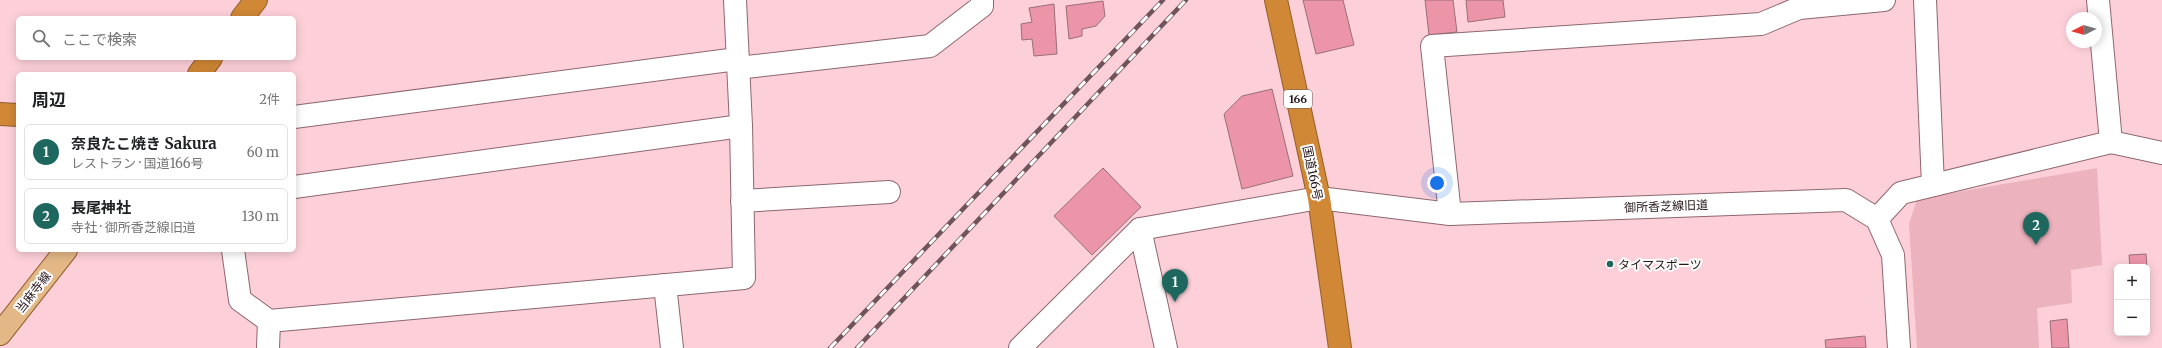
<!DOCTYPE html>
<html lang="ja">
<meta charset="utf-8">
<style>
:root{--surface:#fff;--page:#f6f6f6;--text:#202124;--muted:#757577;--line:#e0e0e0;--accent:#1d675f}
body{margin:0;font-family:Merriweather,"Noto Sans JP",serif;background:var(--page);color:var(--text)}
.controls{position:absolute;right:12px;bottom:12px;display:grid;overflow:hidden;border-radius:6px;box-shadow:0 2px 10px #0003}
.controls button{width:36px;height:36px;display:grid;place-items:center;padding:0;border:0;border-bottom:1px solid var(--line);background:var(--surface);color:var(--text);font:20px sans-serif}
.compass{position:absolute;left:2066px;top:12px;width:36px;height:36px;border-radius:50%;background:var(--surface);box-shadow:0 2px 10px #0003;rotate:265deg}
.you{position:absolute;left:1437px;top:183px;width:14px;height:14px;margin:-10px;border:3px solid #fff;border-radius:50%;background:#1a73e8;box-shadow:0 0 0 6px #1a73e833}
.badge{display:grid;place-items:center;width:26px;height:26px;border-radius:50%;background:var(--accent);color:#fff;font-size:13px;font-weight:700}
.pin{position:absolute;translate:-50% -33px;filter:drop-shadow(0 1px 2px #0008)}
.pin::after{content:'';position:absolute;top:21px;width:14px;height:12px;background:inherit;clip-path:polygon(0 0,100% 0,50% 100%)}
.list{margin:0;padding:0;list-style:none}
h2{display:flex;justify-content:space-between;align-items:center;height:52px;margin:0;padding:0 16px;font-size:17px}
h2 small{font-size:13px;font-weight:400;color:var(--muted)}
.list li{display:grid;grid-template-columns:26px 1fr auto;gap:12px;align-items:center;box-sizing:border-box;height:56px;margin:0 8px 8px;padding:0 8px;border:1px solid var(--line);border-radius:6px}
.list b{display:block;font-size:15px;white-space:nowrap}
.list p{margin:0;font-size:13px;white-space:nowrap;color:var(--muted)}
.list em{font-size:13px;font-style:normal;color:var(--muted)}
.icon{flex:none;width:22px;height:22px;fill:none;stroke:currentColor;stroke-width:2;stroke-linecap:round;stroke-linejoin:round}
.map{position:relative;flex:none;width:2162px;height:348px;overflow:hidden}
.search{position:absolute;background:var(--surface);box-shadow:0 2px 10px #0003;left:16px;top:16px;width:280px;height:44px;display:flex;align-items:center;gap:10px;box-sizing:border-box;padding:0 14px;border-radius:6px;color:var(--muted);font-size:15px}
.panel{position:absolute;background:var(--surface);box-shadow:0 2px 10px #0003;left:16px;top:72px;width:280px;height:180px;border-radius:6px}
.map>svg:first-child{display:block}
.green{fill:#ecb2be}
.building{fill:#ec95a9;stroke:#976f77}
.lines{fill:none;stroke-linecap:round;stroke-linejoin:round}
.minor-casing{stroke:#8e676f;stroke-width:24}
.major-casing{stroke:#945f2c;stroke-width:24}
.highway-casing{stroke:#945f2c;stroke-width:24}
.minor{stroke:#fff;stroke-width:22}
.major{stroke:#e3b786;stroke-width:22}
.highway{stroke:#d08736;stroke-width:22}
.rail-casing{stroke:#6f555b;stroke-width:4.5}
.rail{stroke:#fefefe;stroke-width:3;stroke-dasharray:9;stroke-linecap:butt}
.poi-dot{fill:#1d675f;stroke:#fefefe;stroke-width:1.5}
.labels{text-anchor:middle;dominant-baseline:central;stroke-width:4;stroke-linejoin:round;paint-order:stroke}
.shield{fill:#fefefe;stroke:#665b5e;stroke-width:1}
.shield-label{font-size:11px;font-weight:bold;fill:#251519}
.street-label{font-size:12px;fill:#251519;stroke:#fefefe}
.poi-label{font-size:12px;fill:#251519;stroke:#fefefe;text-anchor:start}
</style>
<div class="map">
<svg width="2162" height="348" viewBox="0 0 2162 348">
<rect width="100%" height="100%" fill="#fdd0d9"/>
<path class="green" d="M2097,168L2102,265L2071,270L2072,303L2037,308L2039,348H1917L1909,224L1917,199Z"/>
<g class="building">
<path d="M1303,0H1343L1354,45L1316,54Z"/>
<path d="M1425,0H1453L1457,32L1429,35Z"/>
<path d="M1466,0H1503L1505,17L1468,22Z"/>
<path d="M1103,1L1105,16L1096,26L1082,29V36L1069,39L1066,6Z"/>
<path d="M1054,4L1057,54L1034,56L1032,39L1022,40L1021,24L1032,22L1029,8Z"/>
<path d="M1272,89L1293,176L1242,189L1224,114L1242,96Z"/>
<path d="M1103,168L1141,207L1092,255L1054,216Z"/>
<path d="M2146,254L2147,267H2130L2129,255Z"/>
<path d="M2067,319L2069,348H2052L2050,321Z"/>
<path d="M1865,336L1866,348H1826L1825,340Z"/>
</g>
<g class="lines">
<g class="minor-casing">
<g id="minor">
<path d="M1925,0L1933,185"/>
<path d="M738,68L930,46L982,6V0"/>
<path d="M294,117L737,59"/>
<path d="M2111,142L2162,153"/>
<path d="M294,187L741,126"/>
<path d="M742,201L889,192"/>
<path d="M1450,214L1432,46L1761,24L1799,8L1884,0"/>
<path d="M1877,219L1901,193L2111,142L2098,0"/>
<path d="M1140,229L1166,348"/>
<path d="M233,250L240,300L269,321L744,278L741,126L735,0"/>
<path d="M665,285L672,348"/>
<path d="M268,348L269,321"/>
<path d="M1020,348L1140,229L1319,198L1450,214L1846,200L1877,219L1893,255L1899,348"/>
</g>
</g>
<g class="major-casing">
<path id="major" d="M0,334L66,250"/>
</g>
<g class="highway-casing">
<g id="highway">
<path d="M1276,0L1319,198L1340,348"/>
<path d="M242,18L256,0"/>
<path d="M199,74L211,58"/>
<path d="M0,114L18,115"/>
</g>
</g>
<use href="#minor" class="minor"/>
<use href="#major" class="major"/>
<use href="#highway" class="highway"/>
<g class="rail-casing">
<g id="rail">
<path d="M830,348L1163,0"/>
<path d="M857,348L1186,0"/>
</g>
</g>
<use href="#rail" class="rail"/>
</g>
<circle class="poi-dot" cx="1610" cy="264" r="4"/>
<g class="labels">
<rect class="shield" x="1284" y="90" width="28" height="18" rx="3"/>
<g class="shield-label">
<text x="1298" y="99">166</text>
</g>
<g class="street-label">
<text transform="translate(1313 173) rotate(78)">国道166号</text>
<text transform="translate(1666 206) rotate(-2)">御所香芝線旧道</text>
<text transform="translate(33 292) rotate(-52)">当麻寺線</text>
</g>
<g class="poi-label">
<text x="1618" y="264">タイマスポーツ</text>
</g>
</g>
</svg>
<div class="controls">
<button>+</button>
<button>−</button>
</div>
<svg class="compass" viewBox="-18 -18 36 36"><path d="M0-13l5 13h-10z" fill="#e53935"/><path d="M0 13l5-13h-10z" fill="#757577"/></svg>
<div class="you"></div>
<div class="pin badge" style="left:1175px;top:302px">1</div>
<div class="pin badge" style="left:2036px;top:245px">2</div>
<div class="search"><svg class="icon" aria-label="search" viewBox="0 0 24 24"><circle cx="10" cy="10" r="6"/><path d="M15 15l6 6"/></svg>ここで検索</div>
<section class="panel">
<h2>周辺<small>2件</small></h2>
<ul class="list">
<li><span class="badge">1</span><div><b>奈良たこ焼き Sakura</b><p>レストラン · 国道166号</p></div><em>60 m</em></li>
<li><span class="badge">2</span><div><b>長尾神社</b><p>寺社 · 御所香芝線旧道</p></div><em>130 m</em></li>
</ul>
</section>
</div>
